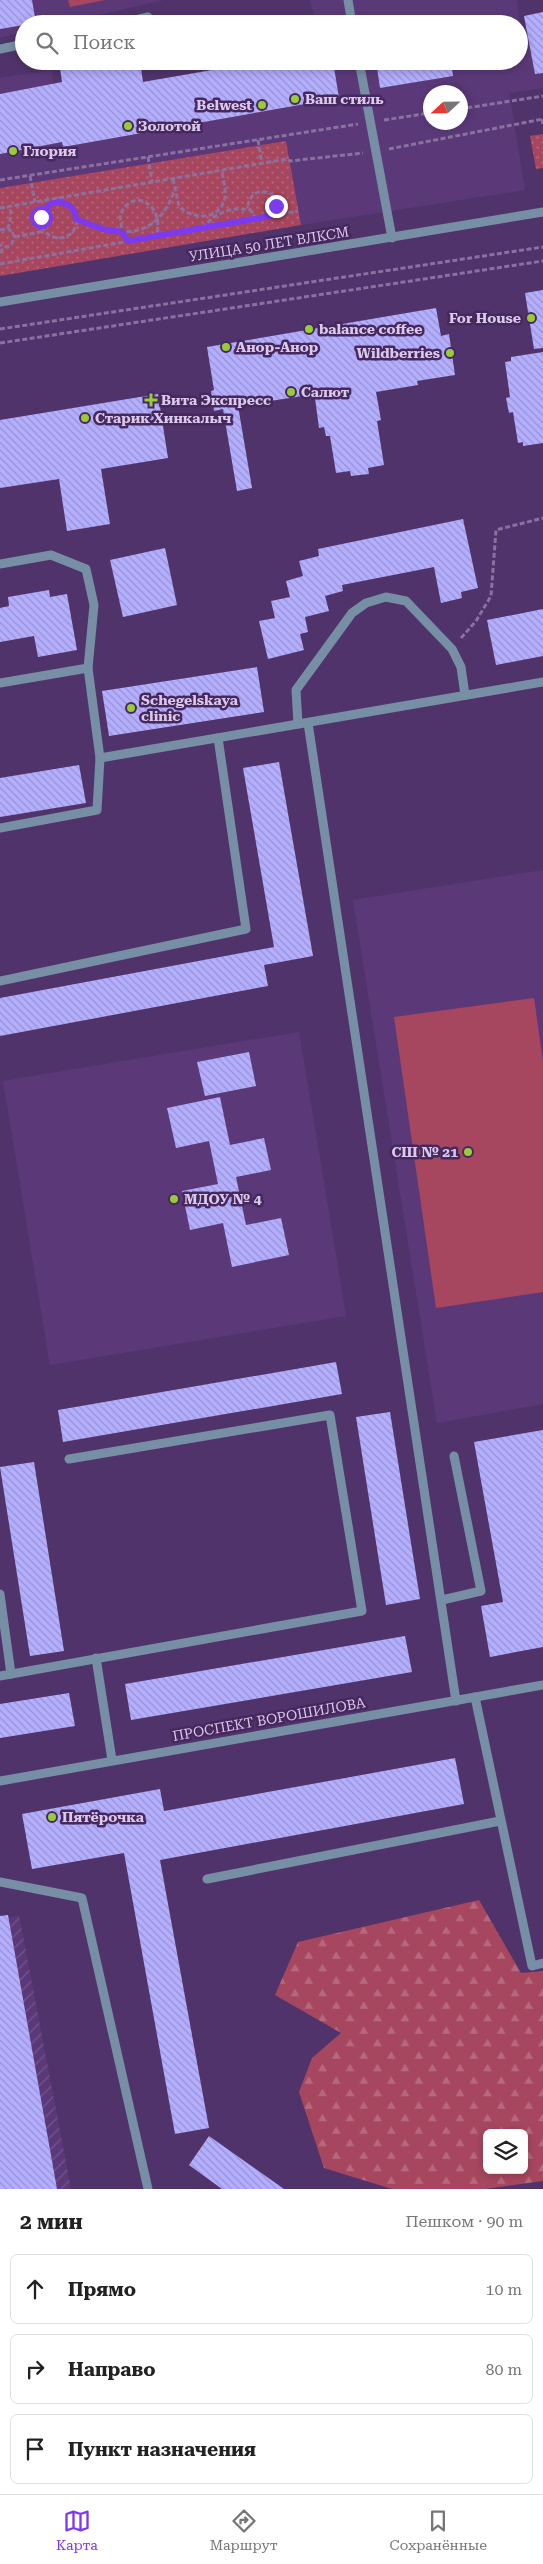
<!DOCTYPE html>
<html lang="ru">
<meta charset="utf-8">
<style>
:root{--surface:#fff;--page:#f6f6f6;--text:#222;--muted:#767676;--line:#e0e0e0;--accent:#7c3aed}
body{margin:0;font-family:"Roboto Serif",serif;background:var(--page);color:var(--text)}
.controls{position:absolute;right:15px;bottom:15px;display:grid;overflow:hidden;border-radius:8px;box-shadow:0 2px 8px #0003}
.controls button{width:45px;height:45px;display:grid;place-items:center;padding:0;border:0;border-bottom:1px solid var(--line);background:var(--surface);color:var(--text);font:25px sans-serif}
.compass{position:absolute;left:423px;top:85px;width:45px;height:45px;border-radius:50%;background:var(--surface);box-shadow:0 2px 8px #0003;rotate:248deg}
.stop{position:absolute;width:15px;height:15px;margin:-11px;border:4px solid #7c3aed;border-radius:50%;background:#fff}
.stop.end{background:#7c3aed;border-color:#fff;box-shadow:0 1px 5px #0008}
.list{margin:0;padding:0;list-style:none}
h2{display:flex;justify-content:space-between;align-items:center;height:65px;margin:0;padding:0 20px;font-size:21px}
h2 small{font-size:16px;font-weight:400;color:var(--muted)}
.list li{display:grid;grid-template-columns:32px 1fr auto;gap:15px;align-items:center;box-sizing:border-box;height:70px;margin:0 10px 10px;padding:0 10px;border:1px solid var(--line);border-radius:8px}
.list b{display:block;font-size:19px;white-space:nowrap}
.list em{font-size:16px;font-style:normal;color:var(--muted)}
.icon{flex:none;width:28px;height:28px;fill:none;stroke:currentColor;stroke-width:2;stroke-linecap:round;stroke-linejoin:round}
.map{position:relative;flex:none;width:543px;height:2189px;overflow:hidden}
.search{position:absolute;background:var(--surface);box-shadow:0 2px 8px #0003;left:15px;right:15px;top:15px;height:55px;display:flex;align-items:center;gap:12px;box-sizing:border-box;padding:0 18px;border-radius:28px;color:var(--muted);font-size:19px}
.sheet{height:305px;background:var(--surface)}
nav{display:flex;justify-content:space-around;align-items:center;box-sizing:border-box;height:70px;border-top:1px solid var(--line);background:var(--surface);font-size:14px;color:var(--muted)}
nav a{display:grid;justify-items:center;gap:2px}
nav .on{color:var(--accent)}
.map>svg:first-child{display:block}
.built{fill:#5b3979;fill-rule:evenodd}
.industrial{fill:url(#industrial-furrows)}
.grass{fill:#a7475f}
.forest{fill:url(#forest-firs);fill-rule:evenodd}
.park{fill:url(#park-dots)}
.building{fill:url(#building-back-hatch)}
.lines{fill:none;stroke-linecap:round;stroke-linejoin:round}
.path{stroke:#8a71a0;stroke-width:3;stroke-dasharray:5 2.5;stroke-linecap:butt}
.minor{stroke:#778fa5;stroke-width:9}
.route{stroke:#7c3aed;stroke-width:6}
.poi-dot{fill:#98cb37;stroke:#46285f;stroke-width:2}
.labels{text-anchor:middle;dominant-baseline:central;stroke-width:5;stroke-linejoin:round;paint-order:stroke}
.poi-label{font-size:14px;font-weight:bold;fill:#dac9eb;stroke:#46285f;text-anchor:start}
.street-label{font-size:14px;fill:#dac9eb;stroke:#46285f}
</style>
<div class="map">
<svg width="543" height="2189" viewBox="0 0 543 2189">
<defs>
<pattern id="industrial-furrows" width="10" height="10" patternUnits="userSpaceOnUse" patternTransform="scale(1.25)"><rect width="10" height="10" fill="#5b3979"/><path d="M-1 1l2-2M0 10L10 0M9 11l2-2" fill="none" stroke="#72548c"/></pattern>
<pattern id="forest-firs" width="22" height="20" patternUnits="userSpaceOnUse" patternTransform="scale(1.25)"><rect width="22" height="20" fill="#a7475f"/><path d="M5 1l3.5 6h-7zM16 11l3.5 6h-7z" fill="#b6697e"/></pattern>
<pattern id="park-dots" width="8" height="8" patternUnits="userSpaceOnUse" patternTransform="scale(1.25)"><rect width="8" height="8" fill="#a7475f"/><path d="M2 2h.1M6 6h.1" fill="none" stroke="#b6697e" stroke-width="1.8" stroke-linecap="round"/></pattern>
<pattern id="building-back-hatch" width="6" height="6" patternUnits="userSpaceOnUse" patternTransform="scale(1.25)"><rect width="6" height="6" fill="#b4aefe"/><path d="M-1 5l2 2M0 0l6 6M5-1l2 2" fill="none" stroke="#9792d0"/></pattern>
</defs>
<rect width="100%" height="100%" fill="#51336b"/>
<g class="built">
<path d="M0,0H164L60,24H24V32L0,38Z"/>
<path d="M310,0H517L521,28L543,24V88L509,93L525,190L301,225L286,141L0,188V78L52,70L54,97L263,61H519V24H316ZM430,92H460V122H430Z"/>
<path d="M543,870V1404L437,1423L353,900Z"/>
<path d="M299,1032L346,1316L50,1365L3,1081Z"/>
</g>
<path class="industrial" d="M19,1915L71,2189H0V1921Z"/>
<g class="grass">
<path d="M68,0H105L70,7Z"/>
<path d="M534,998L543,1062V1292L436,1308L394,1017Z"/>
</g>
<path class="forest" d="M479,1900L521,1973L543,1971V2181L485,2189H392L324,2168L299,2092L312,2058L341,2033L275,1995L298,1942ZM487,2133H524V2170H487Z"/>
<g class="park">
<path d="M543,134V168L536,169L530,136Z"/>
<path d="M286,141L301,225L0,276V188Z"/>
</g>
<g class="building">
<path d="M0,0H32L36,23L0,29Z"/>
<path d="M543,12V73L535,74L524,16Z"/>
<path d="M59,61H140L143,82L241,65L240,61H333L339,98L63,147L62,142L0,154V94L62,82Z"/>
<path d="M376,61H451L453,76L380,88Z"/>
<path d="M543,290V348L534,349L525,293Z"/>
<path d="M436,308L441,336L449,334L455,375L417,381L418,385L376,392L381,420L377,421L384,465L368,468L369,474L351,476L350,471L336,473L330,436H326L324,427L319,428L315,398L310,399L309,395L238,406L252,488L237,491L223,409L214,411L211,391L214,390L207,347Z"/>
<path d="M543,352V443L523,446V442L518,443L513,412L509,413L506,398L510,397L505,362L511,361V357Z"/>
<path d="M158,394L168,458L101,469L110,524L67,531L59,479L0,488V420Z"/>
<path d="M463,519L478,588L461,592L462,598L441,603L434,567L342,585L343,591L325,596L329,611L305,617L308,632L300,634L304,650L268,659L259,621L275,618L271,601L290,597L286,581L303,576L299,561L319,556L318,549Z"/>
<path d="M165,548L177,605L123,617L110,560Z"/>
<path d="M49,590L50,597L67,594L77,650L38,657L34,636L0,642V608L9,606L8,597Z"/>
<path d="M543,609V656L496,665L487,620Z"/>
<path d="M257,667L264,712L109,736L102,691Z"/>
<path d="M279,762L313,956L264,965L268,986L0,1036V998L274,947L243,768Z"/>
<path d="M79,765L86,803L0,817V778Z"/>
<path d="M249,1052L256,1086L205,1096L197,1062Z"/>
<path d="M220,1097L230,1145L264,1138L271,1170L236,1177L246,1225L281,1218L289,1255L232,1267L223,1223L190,1230L182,1191L218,1184L209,1141L176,1148L167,1108Z"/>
<path d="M336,1362L342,1394L63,1442L58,1410Z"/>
<path d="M390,1412L420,1599L386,1605L356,1417Z"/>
<path d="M543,1430V1647L490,1657L481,1606L503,1602L474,1442Z"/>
<path d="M34,1462L64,1651L30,1656L0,1467Z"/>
<path d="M405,1636L412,1672L131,1720L125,1684Z"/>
<path d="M69,1693L75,1726L0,1738V1704Z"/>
<path d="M455,1758L464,1804L160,1860L209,2128L175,2134L124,1853L32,1869L22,1814L160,1789L164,1811Z"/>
<path d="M8,1915L57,2189H0V1916Z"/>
<path d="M209,2136L284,2189H222L189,2165Z"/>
</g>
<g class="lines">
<g class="path">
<path d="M460,109L543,96"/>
<path d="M542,119L543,125"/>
<path d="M384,120L430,113"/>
<path d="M258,140L262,164"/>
<path d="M389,149L543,119"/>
<path d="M148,157L152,182"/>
<path d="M30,176L35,202"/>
<path d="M173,179L179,206C192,220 221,221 225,197C226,189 223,179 222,170"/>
<path d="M0,180L358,124"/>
<circle cx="59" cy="220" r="18"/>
<path d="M0,208L287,159L290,161L363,153"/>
<path d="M257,218L253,215L248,205C251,192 260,189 271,194L276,206L271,215"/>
<path d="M76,219C118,237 155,242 174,192"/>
<path d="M202,228C215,214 229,206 249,210"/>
<path d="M8,229L11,216L10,207"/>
<path d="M0,230L9,229L15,237L11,245L7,247L0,245"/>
<path d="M15,237L44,231"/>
<path d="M128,241L122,232L120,215C134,184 166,207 156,237"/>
<path d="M0,253L4,247"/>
<path d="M0,264L298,211"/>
<path d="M0,329L543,247"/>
<path d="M0,343L543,261"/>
<path d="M461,638L476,621L491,596L496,530L543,518"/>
</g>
<g class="minor">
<path d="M348,0L352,24"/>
<path d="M117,24L148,17"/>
<path d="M0,49L24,44"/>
<path d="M359,61L392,238"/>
<path d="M0,302L543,212"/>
<path d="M0,564L51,555L86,569L94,605L88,668L100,758L97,810L0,828"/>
<path d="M0,683L88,668"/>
<path d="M308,723L456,1701"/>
<path d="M298,724L296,690L352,613L366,603L386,597L406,601L452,649L461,667L465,695"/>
<path d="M100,758L543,682"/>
<path d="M0,981L246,929L218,738"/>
<path d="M0,1594L11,1674"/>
<path d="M442,1600L481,1591L454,1456"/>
<path d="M96,1658L112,1760"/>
<path d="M0,1676L362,1611L330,1415L69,1459"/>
<path d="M475,1697L532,1966L543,1963"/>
<path d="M0,1781L543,1685"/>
<path d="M207,1879L500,1821"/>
<path d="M0,1882L82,1898L148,2189"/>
</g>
</g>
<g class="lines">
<path class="route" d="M41,217L50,204C63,200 75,205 76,219L102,229L122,232L128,241L271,216L276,206"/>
</g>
<g class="poi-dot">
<circle cx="295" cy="99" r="5"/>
<circle cx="262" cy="105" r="5"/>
<circle cx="128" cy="126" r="5"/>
<circle cx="13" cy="151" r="5"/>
<circle cx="531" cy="318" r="5"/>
<circle cx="309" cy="329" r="5"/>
<circle cx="226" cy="347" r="5"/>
<circle cx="450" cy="353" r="5"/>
<circle cx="291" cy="392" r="5"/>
<path d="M148.5 392.5h5v5h5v5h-5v5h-5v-5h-5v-5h5z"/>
<circle cx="85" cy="418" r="5"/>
<circle cx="131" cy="708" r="5"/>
<circle cx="468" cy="1152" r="5"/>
<circle cx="174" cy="1199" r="5"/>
<circle cx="52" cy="1817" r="5"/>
</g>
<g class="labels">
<g class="poi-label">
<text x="305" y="99">Ваш стиль</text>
<text x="252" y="105" text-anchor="end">Belwest</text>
<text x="138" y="126">Золотой</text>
<text x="23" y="151">Глория</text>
<text x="521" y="318" text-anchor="end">For House</text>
<text x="319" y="329">balance coffee</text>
<text x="236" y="347">Анор-Анор</text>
<text x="440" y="353" text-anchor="end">Wildberries</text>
<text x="301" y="392">Салют</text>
<text x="161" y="400">Вита Экспресс</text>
<text x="95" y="418">Старик Хинкалыч</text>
<text x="141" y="700">Schegelskaya<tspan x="141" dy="16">clinic</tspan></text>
<text x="458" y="1152" text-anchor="end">СШ № 21</text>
<text x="184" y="1199">МДОУ № 4</text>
<text x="62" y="1817">Пятёрочка</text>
</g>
<g class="street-label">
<text transform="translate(269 244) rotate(-9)">УЛИЦА 50 ЛЕТ ВЛКСМ</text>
<text transform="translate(269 1719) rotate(-10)">ПРОСПЕКТ ВОРОШИЛОВА</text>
</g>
</g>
</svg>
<div class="controls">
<button><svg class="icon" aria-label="layers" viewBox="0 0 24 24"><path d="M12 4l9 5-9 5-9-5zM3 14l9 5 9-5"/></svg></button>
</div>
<svg class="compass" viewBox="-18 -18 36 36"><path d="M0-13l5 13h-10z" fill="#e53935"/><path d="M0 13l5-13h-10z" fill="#767676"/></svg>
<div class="stop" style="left:41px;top:217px"></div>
<div class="stop end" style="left:276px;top:206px"></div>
<div class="search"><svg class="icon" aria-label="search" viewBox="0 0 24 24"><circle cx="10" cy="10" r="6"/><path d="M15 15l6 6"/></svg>Поиск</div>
</div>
<section class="sheet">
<h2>2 мин<small>Пешком · 90 m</small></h2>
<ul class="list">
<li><svg class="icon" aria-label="ahead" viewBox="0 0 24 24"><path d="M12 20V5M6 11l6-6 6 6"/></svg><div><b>Прямо</b></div><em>10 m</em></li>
<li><svg class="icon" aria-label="right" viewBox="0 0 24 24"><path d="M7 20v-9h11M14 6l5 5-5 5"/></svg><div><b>Направо</b></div><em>80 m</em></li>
<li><svg class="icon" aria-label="arrive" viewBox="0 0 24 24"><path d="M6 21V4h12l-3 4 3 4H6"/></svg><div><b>Пункт назначения</b></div></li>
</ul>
</section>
<nav>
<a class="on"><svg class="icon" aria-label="map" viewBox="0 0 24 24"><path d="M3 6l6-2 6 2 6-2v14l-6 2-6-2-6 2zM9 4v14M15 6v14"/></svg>Карта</a>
<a><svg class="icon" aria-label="directions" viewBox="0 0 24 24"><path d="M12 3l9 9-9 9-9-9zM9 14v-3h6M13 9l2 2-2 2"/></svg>Маршрут</a>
<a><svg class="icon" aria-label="saved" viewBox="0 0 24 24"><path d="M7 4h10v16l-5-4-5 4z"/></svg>Сохранённые</a>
</nav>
